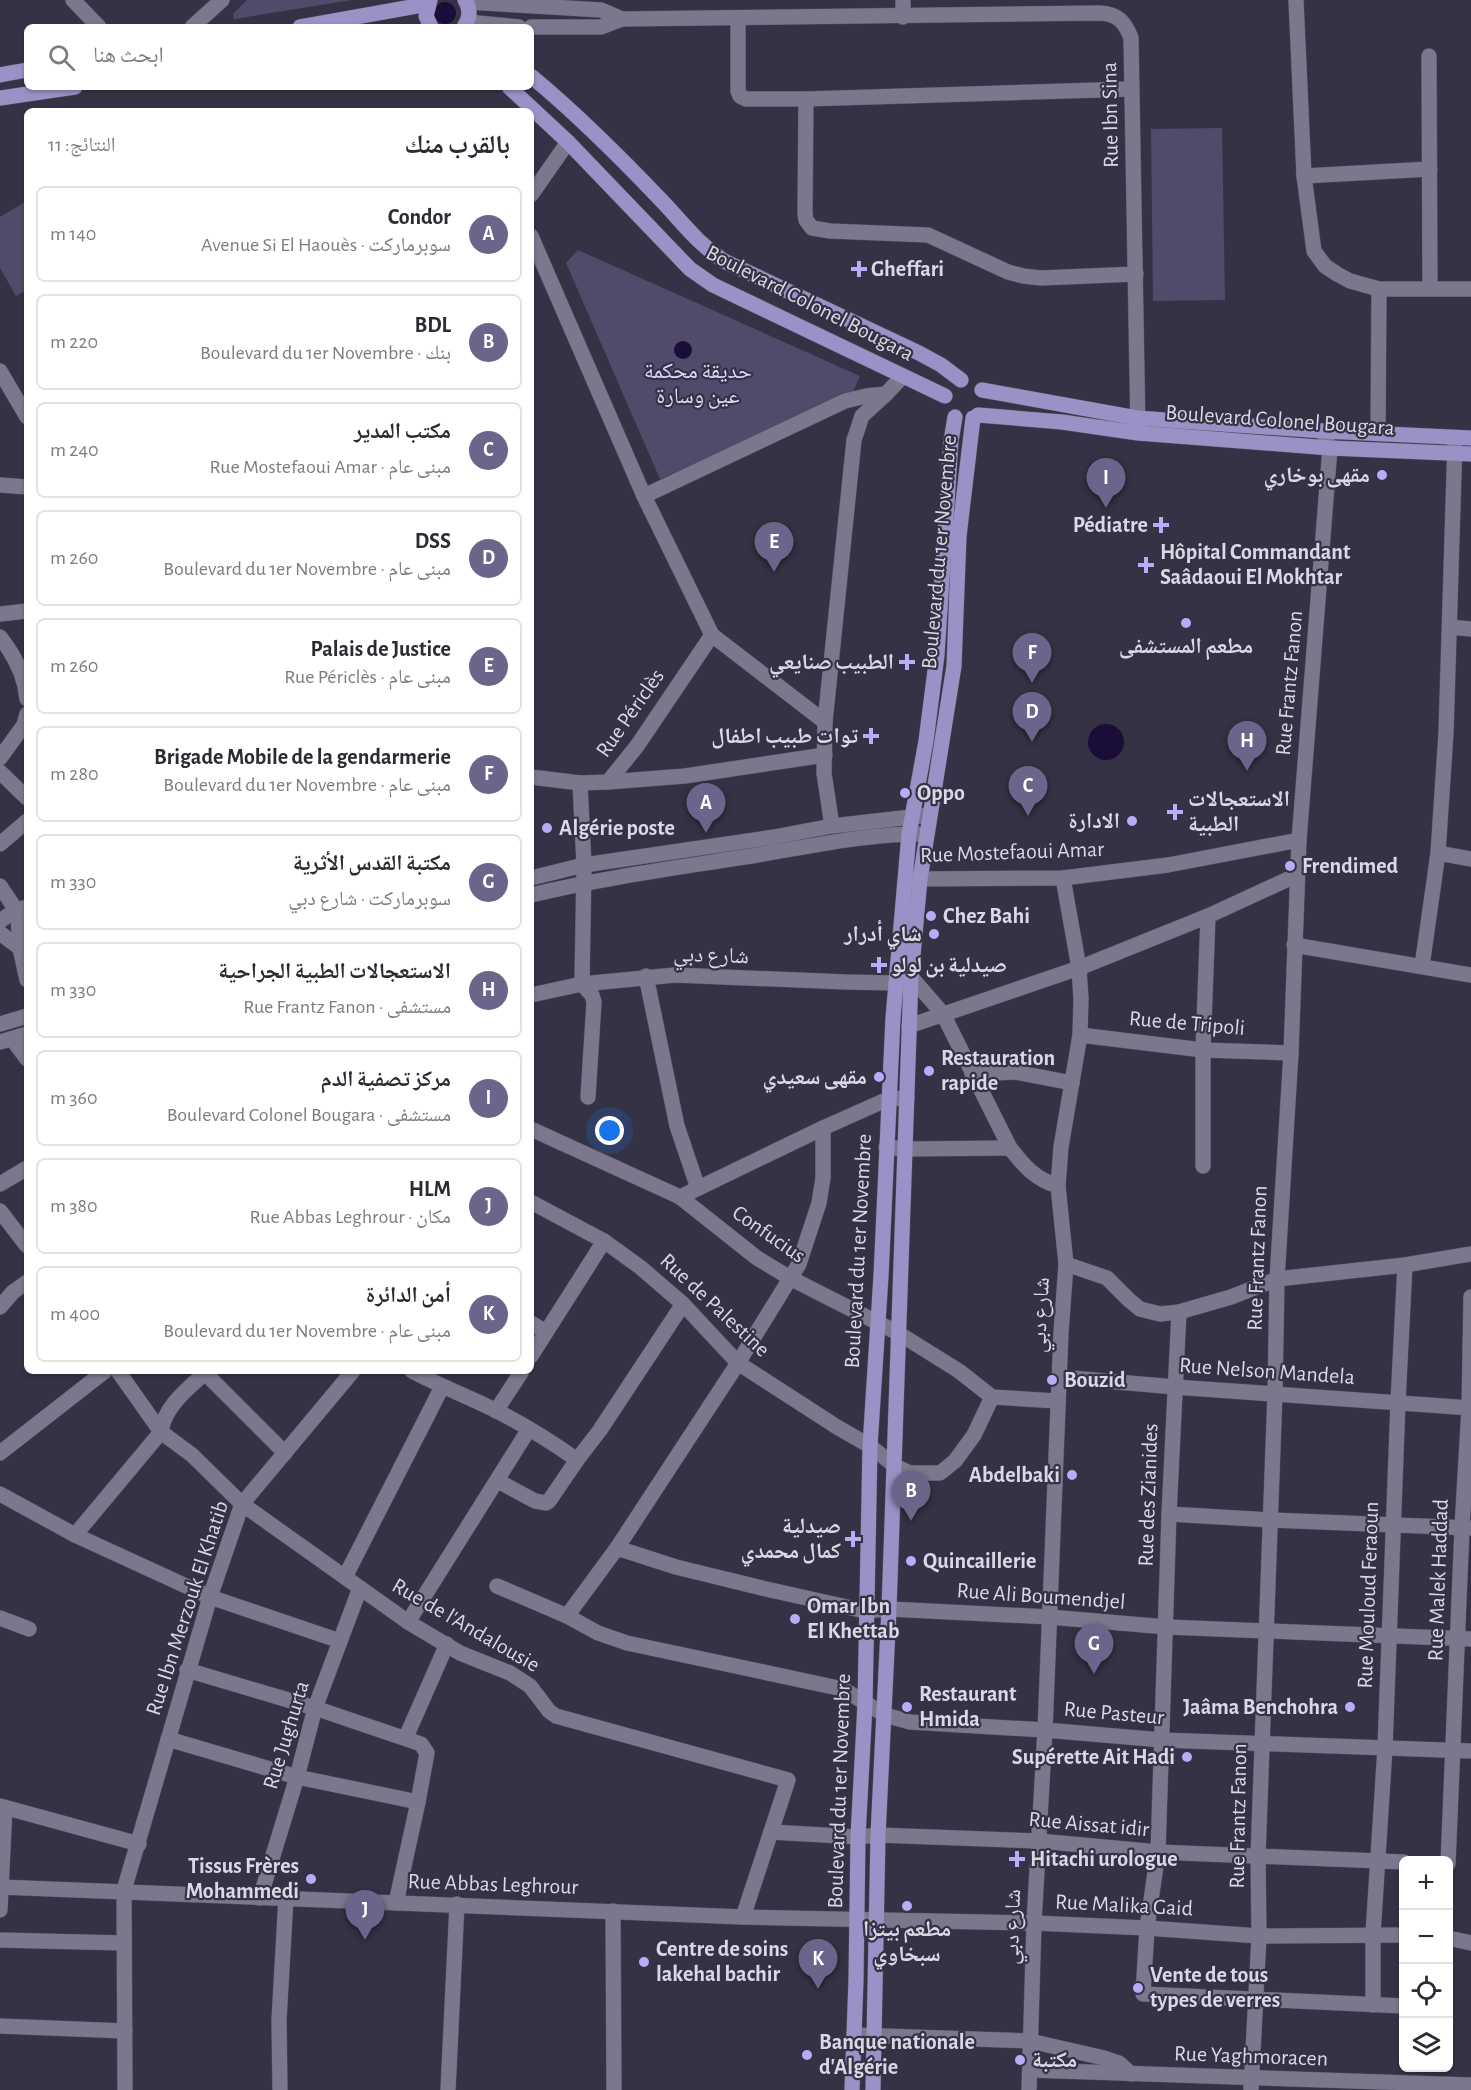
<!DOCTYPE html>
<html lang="ar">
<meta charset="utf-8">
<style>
:root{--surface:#fff;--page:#f7f7f7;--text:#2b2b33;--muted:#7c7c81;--line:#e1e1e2;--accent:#6b658b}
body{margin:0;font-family:"Alegreya Sans","Noto Naskh Arabic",sans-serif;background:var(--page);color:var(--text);direction:rtl}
.controls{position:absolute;right:18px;bottom:18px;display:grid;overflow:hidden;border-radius:9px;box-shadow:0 2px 4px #0004}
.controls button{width:54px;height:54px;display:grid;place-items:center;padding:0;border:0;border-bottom:2px solid var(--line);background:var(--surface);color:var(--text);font:30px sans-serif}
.you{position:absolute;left:610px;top:1131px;width:21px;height:21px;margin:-15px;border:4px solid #fff;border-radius:50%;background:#1a73e8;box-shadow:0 0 0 9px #1a73e833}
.badge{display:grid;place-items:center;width:39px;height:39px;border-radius:50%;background:var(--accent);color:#fff;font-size:20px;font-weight:700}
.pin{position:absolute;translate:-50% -50px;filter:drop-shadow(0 2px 3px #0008)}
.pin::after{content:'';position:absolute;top:32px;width:21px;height:18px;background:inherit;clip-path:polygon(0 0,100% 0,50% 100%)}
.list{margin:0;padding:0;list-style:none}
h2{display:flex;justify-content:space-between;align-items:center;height:78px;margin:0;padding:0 24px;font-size:26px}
h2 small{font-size:20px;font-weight:400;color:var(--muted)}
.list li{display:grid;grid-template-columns:39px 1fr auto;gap:18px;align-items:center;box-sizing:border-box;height:96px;margin:0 12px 12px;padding:0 12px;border:2px solid var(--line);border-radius:9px}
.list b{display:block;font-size:22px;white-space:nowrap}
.list p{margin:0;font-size:20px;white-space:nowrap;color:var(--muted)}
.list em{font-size:20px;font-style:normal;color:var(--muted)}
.icon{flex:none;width:33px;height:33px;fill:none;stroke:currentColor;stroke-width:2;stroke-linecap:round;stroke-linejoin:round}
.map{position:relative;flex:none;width:1471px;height:2090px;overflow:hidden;direction:ltr}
.search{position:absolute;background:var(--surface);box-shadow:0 2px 4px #0004;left:24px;top:24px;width:510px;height:66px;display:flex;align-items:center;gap:15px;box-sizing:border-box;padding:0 21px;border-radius:9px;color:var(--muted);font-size:22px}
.panel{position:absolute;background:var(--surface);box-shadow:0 2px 4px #0004;left:24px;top:108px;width:510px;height:1266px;border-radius:9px;direction:rtl}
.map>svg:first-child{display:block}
.green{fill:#504a6b}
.water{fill:#1b0d3a}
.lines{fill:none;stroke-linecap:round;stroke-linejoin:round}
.minor-casing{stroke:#524f5f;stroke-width:16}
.major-casing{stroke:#524f5f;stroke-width:16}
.minor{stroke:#7b788e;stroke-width:15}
.major{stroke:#9b91c6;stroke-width:15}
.poi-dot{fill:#b9abf7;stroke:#363245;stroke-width:2}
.labels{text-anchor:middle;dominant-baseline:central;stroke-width:4.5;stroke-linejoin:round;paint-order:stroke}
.street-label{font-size:22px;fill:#dad8e5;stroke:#363245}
.poi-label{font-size:22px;font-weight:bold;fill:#dad8e5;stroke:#363245;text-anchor:start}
.park-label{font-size:22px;fill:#e0dbfc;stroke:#363245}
</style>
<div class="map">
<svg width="1471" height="2090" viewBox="0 0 1471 2090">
<rect width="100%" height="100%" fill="#363245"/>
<g class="green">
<path d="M247,0H352L234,19L233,14Z"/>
<path d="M1222,128L1225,300L1153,301L1151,129Z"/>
<path d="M25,202L27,205V290L16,296L0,268V217Z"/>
<path d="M578,250L860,376L851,397L660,479L566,263Z"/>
</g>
<g class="water">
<circle cx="445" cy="13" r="11"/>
<circle cx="683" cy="350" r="9"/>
<circle cx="1106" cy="742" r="18"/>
</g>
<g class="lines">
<g class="minor-casing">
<g id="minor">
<path d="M73,0L99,27"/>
<path d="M1296,0L1304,176L1314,251L1325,266L1337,274L1350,281L1379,289H1471"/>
<path d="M467,2L601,10L622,19"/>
<path d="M903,17V0"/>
<path d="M738,18V91L740,96L746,99H806L1131,89"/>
<path d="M467,22L519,27"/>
<path d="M192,27L222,0"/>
<path d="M531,27H601L622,19L1100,13C1118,14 1125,22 1131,38L1138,431"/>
<path d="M1429,56L1430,289"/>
<path d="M806,99L805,213L806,220L812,228L830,231L928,235L1008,272L1023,276L1041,278L1136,274"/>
<path d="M1304,176L1430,169"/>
<path d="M531,195L568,142"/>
<path d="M531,236L644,496L712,635L825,722L854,440L862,416L886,394L903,376"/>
<path d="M0,371L27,417"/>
<path d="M1378,433L1379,289"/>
<path d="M1455,440L1446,733L1438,853L1471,859"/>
<path d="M0,485L27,487"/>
<path d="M644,496L845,401L866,396L886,394"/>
<path d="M0,614L27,611"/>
<path d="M1450,627L1471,629"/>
<path d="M0,637C15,656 25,675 27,699"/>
<path d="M825,722L824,773L832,826"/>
<path d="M0,758L24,725L27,714"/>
<path d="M0,772L27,798"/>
<path d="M531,777L580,783L608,782L637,746L712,635"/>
<path d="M608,782L685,776L825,755"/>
<path d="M580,783L584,865L582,984L592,995L594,1002L588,1097"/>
<path d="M0,844L27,821"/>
<path d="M907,877L920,879L1063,878L1168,865L1299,840"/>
<path d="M531,878L584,865L774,837L832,826L929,815"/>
<path d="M0,886L16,910L18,916L20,948L27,980"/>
<path d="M531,895C606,877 682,867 757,855C812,846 870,833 926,834"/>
<path d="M0,921L16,910L27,907"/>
<path d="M0,933L20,948"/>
<path d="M1294,945L1471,975"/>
<path d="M1422,966L1438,853"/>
<path d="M646,976L677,1126L698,1188"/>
<path d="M531,995L582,984L675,975L846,982L895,983L911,977L943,1014L1010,1148C1025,1167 1035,1179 1058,1186L1066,1264L1061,1333L1045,1730L1034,1923L1029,2090"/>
<path d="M0,1024L27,1016"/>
<path d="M909,1026L1079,968L1208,916L1297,875"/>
<path d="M1080,1035L1203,1050L1291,1053"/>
<path d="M12,1039L27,1059"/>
<path d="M0,1042L27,1034"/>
<path d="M972,1074L1015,1072L1072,1083"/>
<path d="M907,1098L888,1099L823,1128L680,1197L757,1258L790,1278L898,1333L959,1371L992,1397L1057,1401"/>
<path d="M823,1128V1178L819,1203L799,1264L738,1363L617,1548L567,1616L598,1633L627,1643L843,1689L885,1715L910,1722L1045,1730L1162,1740L1471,1751"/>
<path d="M531,1129L680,1197"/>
<path d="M886,1147L905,1149L1010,1148"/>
<path d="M1203,1166V1050L1208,916"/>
<path d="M0,1184L27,1168"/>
<path d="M1058,1186L1061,1147L1080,1035L1081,999L1079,968L1063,878"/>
<path d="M531,1202L604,1241L640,1267L683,1304L738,1363L837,1427L870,1446L895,1466L910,1473H940L955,1461L974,1435L992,1397"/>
<path d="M0,1211L27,1246"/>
<path d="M1066,1264L1107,1278L1129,1300L1140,1309L1160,1314L1179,1312L1231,1297L1277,1279L1405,1265L1471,1254"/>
<path d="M0,1307L13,1292L27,1282"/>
<path d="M1179,1312L1169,1514L1158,1852L1147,1928L1143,1994L1404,2006"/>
<path d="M531,1323L546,1332"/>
<path d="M531,1356L604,1241"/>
<path d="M118,1371L161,1432L192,1455L242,1504L408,1622L460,1653L510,1673L530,1686L549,1711L556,1716L788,1780L743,1917"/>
<path d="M412,1371C440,1386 469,1397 497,1411C524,1425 552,1442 577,1460L600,1430L683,1304"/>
<path d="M205,1373L285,1453"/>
<path d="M1060,1377L1175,1387L1471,1408"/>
<path d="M496,1411L522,1371"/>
<path d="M0,1453L105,1371"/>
<path d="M498,1481L535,1501L546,1503L549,1501L577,1460"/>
<path d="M0,1494L75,1535L210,1597L340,1641"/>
<path d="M1169,1514L1271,1520L1471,1528"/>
<path d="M75,1535L161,1432C164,1406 189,1388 207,1371"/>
<path d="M617,1548L676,1567L766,1589L865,1611L889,1609L1049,1617L1167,1627L1471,1639"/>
<path d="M345,1577L442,1387"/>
<path d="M497,1586L567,1616"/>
<path d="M0,1618L29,1629"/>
<path d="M408,1622L529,1429"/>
<path d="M187,1670L315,1708L421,1744L427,1753L418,1802"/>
<path d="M406,1737L447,1644"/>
<path d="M168,1739L297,1777L418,1802L396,1903"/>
<path d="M0,1806L139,1844"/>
<path d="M771,1832L858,1837L878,1835L1039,1841L1158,1852L1404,1862"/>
<path d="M1448,1864L1462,1528L1469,1408L1471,1297"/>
<path d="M0,1887L743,1917L1034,1923L1147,1928L1259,1936L1404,1935"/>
<path d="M260,1898L297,1777L315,1708L360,1588"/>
<path d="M0,1910L5,1808"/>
<path d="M613,1911L614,2090"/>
<path d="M1448,1938L1471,1943"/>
<path d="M0,1940L124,1943"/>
<path d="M1373,2005V1934L1385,1748L1398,1402L1405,1265"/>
<path d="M0,2026L125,2031"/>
<path d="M854,2035L1030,2041L1104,2058L1119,2063L1131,2074"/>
<path d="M1030,2070L1471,2085"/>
<path d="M125,2090L124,1890L210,1597L242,1504L353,1371"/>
<path d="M280,2090L279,2020L286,1898"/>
<path d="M448,2090L457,1904"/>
<path d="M1251,2090L1259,1936L1258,1856L1275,1393L1277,1279L1291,1053L1299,840L1330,448L1323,431"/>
</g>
</g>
<g class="major-casing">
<g id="major">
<path d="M430,0L426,16L431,27"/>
<path d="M300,27L428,4"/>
<path d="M464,27C470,18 471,9 465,0"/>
<path d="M0,75L27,70"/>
<path d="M531,76C577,114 620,157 661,200C683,223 697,243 724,261L919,353L941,365L961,380"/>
<path d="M509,87L568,142L690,269L713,285L945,396"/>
<path d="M0,98L75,87"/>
<path d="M982,390L1137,418L1323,431L1471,438"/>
<path d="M978,415L1062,422L1138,433L1330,448L1471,454"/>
<path d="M852,2090L856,1980L858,1837L865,1704L870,1446L881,1276L893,1018L909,834L926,741L937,655L951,441L955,417"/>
<path d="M873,2090L878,1835L889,1609L911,977L920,879L954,666L959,536L973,418"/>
</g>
</g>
<use href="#minor" class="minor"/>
<use href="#major" class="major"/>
</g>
<g class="poi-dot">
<path d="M856 260h6v6h6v6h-6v6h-6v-6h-6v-6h6z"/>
<circle cx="1382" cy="475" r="6"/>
<path d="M1158 516h6v6h6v6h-6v6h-6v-6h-6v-6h6z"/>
<path d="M1143 556h6v6h6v6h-6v6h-6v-6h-6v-6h6z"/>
<circle cx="1186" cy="623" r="6"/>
<path d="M904 653h6v6h6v6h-6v6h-6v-6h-6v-6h6z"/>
<path d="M868 727h6v6h6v6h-6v6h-6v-6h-6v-6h6z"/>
<circle cx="905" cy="793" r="6"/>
<path d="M1172 803h6v6h6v6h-6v6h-6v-6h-6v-6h6z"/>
<circle cx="1132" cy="821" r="6"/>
<circle cx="547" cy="828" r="6"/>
<circle cx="1290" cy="866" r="6"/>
<circle cx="931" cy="916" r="6"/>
<circle cx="934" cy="934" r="6"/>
<path d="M876 956h6v6h6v6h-6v6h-6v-6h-6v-6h6z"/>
<circle cx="929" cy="1071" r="6"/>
<circle cx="879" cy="1077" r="6"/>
<circle cx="1052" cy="1380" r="6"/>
<circle cx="1072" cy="1475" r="6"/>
<path d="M850 1530h6v6h6v6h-6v6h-6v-6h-6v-6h6z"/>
<circle cx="911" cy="1561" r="6"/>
<circle cx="795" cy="1619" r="6"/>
<circle cx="907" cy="1707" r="6"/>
<circle cx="1350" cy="1707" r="6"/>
<circle cx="1187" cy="1757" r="6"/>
<path d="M1014 1850h6v6h6v6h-6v6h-6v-6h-6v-6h6z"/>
<circle cx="311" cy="1879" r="6"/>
<circle cx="907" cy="1906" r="6"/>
<circle cx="644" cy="1962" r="6"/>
<circle cx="1138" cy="1988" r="6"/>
<circle cx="807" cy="2055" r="6"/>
<circle cx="1020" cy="2060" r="6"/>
</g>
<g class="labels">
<g class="street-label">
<text transform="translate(1110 115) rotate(-91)">Rue Ibn Sina</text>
<text transform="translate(810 303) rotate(27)">Boulevard Colonel Bougara</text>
<text transform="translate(1280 420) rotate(4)">Boulevard Colonel Bougara</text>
<text transform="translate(939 552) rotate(-85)">Boulevard du 1er Novembre</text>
<text transform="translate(1289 683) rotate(-85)">Rue Frantz Fanon</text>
<text transform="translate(630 713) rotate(-55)">Rue Périclès</text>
<text transform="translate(1012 852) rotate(-2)">Rue Mostefaoui Amar</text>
<text transform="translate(711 955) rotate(2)">شارع دبي</text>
<text transform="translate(1187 1023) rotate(5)">Rue de Tripoli</text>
<text transform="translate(769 1234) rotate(35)">Confucius</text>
<text transform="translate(858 1251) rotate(-87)">Boulevard du 1er Novembre</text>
<text transform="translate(1257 1258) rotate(-88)">Rue Frantz Fanon</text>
<text transform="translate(715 1305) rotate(43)">Rue de Palestine</text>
<text transform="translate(1040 1315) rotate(-87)">شارع دبي</text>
<text transform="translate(1267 1371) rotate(4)">Rue Nelson Mandela</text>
<text transform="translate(1148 1495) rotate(-88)">Rue des Zianides</text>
<text transform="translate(1438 1580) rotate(-88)">Rue Malek Haddad</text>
<text transform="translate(1368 1595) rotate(-88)">Rue Mouloud Feraoun</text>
<text transform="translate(1041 1596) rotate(4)">Rue Ali Boumendjel</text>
<text transform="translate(187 1608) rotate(-72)">Rue Ibn Merzouk El Khatib</text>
<text transform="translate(466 1625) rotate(30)">Rue de l'Andalousie</text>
<text transform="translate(1114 1713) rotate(5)">Rue Pasteur</text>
<text transform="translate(286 1735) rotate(-73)">Rue Jughurta</text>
<text transform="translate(839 1791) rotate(-88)">Boulevard du 1er Novembre</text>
<text transform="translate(1238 1816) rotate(-89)">Rue Frantz Fanon</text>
<text transform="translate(1089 1824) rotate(5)">Rue Aissat idir</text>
<text transform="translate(493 1884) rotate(2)">Rue Abbas Leghrour</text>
<text transform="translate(1124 1905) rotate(3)">Rue Malika Gaid</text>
<text transform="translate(1012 1927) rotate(-88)">شارع دبي</text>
<text transform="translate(1251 2056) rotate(2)">Rue Yaghmoracen</text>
</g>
<g class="poi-label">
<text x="871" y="269">Gheffari</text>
<text x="1370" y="475" text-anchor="end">مقهى بوخاري</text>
<text x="1148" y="525" text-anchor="end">Pédiatre</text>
<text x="1160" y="552">Hôpital Commandant<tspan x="1160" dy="25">Saâdaoui El Mokhtar</tspan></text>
<text x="1186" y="646" text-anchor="middle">مطعم المستشفى</text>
<text x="894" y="662" text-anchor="end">الطبيب صنايعي</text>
<text x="858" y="736" text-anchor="end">توات طبيب اطفال</text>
<text x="917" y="793">Oppo</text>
<text x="1188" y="799">الاستعجالات<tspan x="1188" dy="25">الطبية</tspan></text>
<text x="1120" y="821" text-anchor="end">الادارة</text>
<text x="559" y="828">Algérie poste</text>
<text x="1302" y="866">Frendimed</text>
<text x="943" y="916">Chez Bahi</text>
<text x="922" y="934" text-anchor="end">شاي أدرار</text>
<text x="891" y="965">صيدلية بن لولو</text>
<text x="941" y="1058">Restauration<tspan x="941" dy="25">rapide</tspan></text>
<text x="867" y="1077" text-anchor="end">مقهى سعيدي</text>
<text x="1064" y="1380">Bouzid</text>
<text x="1060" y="1475" text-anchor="end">Abdelbaki</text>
<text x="841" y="1526" text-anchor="end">صيدلية<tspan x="841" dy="25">كمال محمدي</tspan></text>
<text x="923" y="1561">Quincaillerie</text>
<text x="807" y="1606">Omar Ibn<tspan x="807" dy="25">El Khettab</tspan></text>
<text x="919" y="1694">Restaurant<tspan x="919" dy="25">Hmida</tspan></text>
<text x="1338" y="1707" text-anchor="end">Jaâma Benchohra</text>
<text x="1175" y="1757" text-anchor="end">Supérette Ait Hadi</text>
<text x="1030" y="1859">Hitachi urologue</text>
<text x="299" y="1866" text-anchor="end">Tissus Frères<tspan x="299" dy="25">Mohammedi</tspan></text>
<text x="907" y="1929" text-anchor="middle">مطعم بيتزا<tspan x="907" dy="25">سبخاوي</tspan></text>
<text x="656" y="1949">Centre de soins<tspan x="656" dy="25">lakehal bachir</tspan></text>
<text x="1150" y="1975">Vente de tous<tspan x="1150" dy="25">types de verres</tspan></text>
<text x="819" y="2042">Banque nationale<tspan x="819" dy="25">d'Algérie</tspan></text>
<text x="1032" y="2060">مكتبة</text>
</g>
<g class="park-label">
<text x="698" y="371">حديقة محكمة<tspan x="698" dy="25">عين وسارة</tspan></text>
</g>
</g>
</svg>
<div class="controls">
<button>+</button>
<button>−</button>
<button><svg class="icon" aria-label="locate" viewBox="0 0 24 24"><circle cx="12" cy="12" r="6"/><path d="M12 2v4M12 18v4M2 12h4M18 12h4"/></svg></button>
<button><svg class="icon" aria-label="layers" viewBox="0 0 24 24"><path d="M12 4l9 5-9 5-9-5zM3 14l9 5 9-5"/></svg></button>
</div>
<div class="you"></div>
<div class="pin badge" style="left:706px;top:833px">A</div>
<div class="pin badge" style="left:911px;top:1521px">B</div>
<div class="pin badge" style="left:1028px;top:816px">C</div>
<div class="pin badge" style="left:1032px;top:742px">D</div>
<div class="pin badge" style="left:774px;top:572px">E</div>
<div class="pin badge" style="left:1032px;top:683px">F</div>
<div class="pin badge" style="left:1094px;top:1674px">G</div>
<div class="pin badge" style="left:1247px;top:771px">H</div>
<div class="pin badge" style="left:1106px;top:508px">I</div>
<div class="pin badge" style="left:365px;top:1940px">J</div>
<div class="pin badge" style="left:818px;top:1989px">K</div>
<div class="search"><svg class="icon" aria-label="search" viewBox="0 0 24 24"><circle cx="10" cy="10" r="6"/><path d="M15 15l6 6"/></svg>ابحث هنا</div>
<section class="panel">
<h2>بالقرب منك<small>النتائج: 11</small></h2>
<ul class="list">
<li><span class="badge">A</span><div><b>Condor</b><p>سوبرماركت · Avenue Si El Haouès</p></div><em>140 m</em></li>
<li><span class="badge">B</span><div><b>BDL</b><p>بنك · Boulevard du 1er Novembre</p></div><em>220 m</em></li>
<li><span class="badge">C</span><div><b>مكتب المدير</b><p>مبنى عام · Rue Mostefaoui Amar</p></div><em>240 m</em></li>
<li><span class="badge">D</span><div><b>DSS</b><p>مبنى عام · Boulevard du 1er Novembre</p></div><em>260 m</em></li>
<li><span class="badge">E</span><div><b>Palais de Justice</b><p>مبنى عام · Rue Périclès</p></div><em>260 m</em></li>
<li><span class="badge">F</span><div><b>Brigade Mobile de la gendarmerie</b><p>مبنى عام · Boulevard du 1er Novembre</p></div><em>280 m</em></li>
<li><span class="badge">G</span><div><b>مكتبة القدس الأثرية</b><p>سوبرماركت · شارع دبي</p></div><em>330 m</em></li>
<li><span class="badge">H</span><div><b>الاستعجالات الطبية الجراحية</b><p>مستشفى · Rue Frantz Fanon</p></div><em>330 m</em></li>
<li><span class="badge">I</span><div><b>مركز تصفية الدم</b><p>مستشفى · Boulevard Colonel Bougara</p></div><em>360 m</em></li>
<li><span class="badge">J</span><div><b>HLM</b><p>مكان · Rue Abbas Leghrour</p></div><em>380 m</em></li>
<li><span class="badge">K</span><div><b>أمن الدائرة</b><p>مبنى عام · Boulevard du 1er Novembre</p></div><em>400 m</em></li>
</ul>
</section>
</div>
